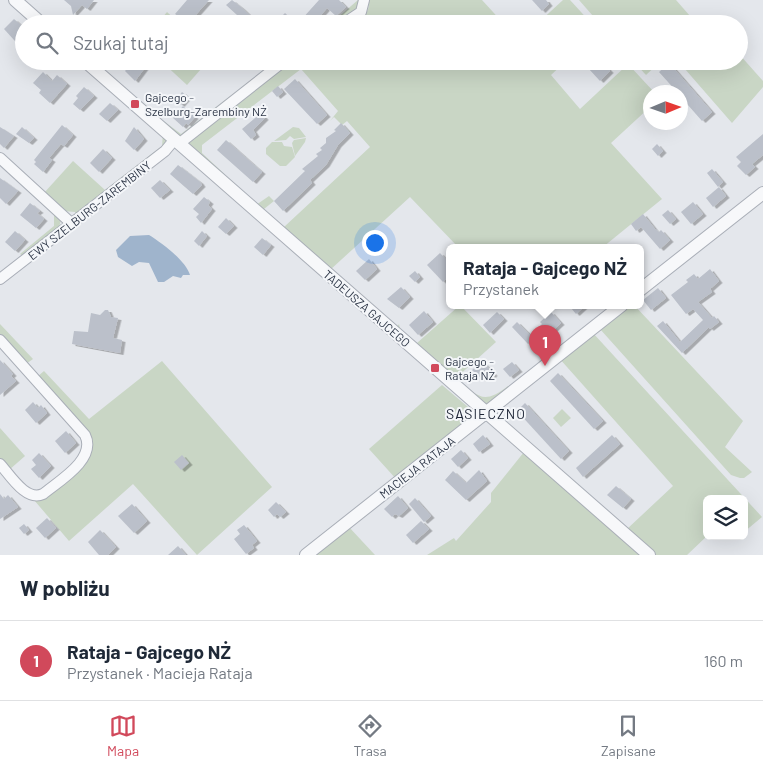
<!DOCTYPE html>
<html lang="pl">
<meta charset="utf-8">
<style>
:root{--surface:#fff;--page:#f6f6f7;--text:#1f2937;--muted:#747a83;--line:#e0e1e3;--accent:#d1495b}
body{margin:0;font-family:Barlow,sans-serif;background:var(--page);color:var(--text)}
.controls{position:absolute;right:15px;bottom:15px;display:grid;overflow:hidden;border-radius:8px;box-shadow:0 5px 20px #0002}
.controls button{width:45px;height:45px;display:grid;place-items:center;padding:0;border:0;border-bottom:1px solid var(--line);background:var(--surface);color:var(--text);font:25px sans-serif}
.compass{position:absolute;left:643px;top:85px;width:45px;height:45px;border-radius:50%;background:var(--surface);box-shadow:0 5px 20px #0002;rotate:88deg}
.you{position:absolute;left:374px;top:242px;width:18px;height:18px;margin:-12px;border:4px solid #fff;border-radius:50%;background:#1a73e8;box-shadow:0 0 0 8px #1a73e833}
.badge{display:grid;place-items:center;width:32px;height:32px;border-radius:50%;background:var(--accent);color:#fff;font-size:16px;font-weight:700}
.pin{position:absolute;translate:-50% -41px;filter:drop-shadow(0 1px 2px #0008)}
.pin::after{content:'';position:absolute;top:26px;width:18px;height:15px;background:inherit;clip-path:polygon(0 0,100% 0,50% 100%)}
.popup{position:absolute;left:446px;top:244px;width:198px;height:65px;box-sizing:border-box;display:grid;place-content:center;border-radius:8px;background:var(--surface);filter:drop-shadow(0 1px 4px #0005);font-size:16px;white-space:nowrap;color:var(--muted)}
.popup b{font-size:19px;color:var(--text)}
.popup::after{content:'';position:absolute;left:50%;top:100%;margin-left:-10px;border:10px solid transparent;border-top-color:var(--surface)}
.list{margin:0;padding:0;list-style:none}
h2{display:flex;justify-content:space-between;align-items:center;height:65px;margin:0;padding:0 20px;font-size:21px}
h2 small{font-size:16px;font-weight:400;color:var(--muted)}
.list li{display:grid;grid-template-columns:32px 1fr auto;gap:15px;align-items:center;box-sizing:border-box;height:80px;padding:0 20px;border-top:1px solid var(--line)}
.list b{display:block;font-size:19px;white-space:nowrap}
.list p{margin:0;font-size:16px;white-space:nowrap;color:var(--muted)}
.list em{font-size:16px;font-style:normal;color:var(--muted)}
.icon{flex:none;width:28px;height:28px;fill:none;stroke:currentColor;stroke-width:2;stroke-linecap:round;stroke-linejoin:round}
.map{position:relative;flex:none;width:763px;height:555px;overflow:hidden}
.search{position:absolute;background:var(--surface);box-shadow:0 5px 20px #0002;left:15px;right:15px;top:15px;height:55px;display:flex;align-items:center;gap:12px;box-sizing:border-box;padding:0 18px;border-radius:28px;color:var(--muted);font-size:19px}
.sheet{height:145px;background:var(--surface)}
nav{display:flex;justify-content:space-around;align-items:center;box-sizing:border-box;height:70px;border-top:1px solid var(--line);background:var(--surface);font-size:14px;color:var(--muted)}
nav a{display:grid;justify-items:center;gap:2px}
nav .on{color:var(--accent)}
.map>svg:first-child{display:block}
.green{fill:#c9d6c5}
.water{fill:#9fb4cc}
.building{fill:#bbc0ca;filter:url(#shadow)}
.lines{fill:none;stroke-linecap:round;stroke-linejoin:round}
.minor-casing{stroke:#a9aeb7;stroke-width:12}
.tertiary-casing{stroke:#a9aeb7;stroke-width:14}
.minor{stroke:#f7f8fa;stroke-width:10}
.tertiary{stroke:#f7f8fa;stroke-width:12}
.poi-dot{fill:#d1495b;stroke:#f4f6f9;stroke-width:2}
.labels{text-anchor:middle;dominant-baseline:central;stroke-width:4;stroke-linejoin:round;paint-order:stroke}
.poi-label{font-size:12px;fill:#2b3445;stroke:#f4f6f9;text-anchor:start}
.street-label{font-size:12px;fill:#2b3445;stroke:#f4f6f9}
.neighbourhood-label{font-size:14px;letter-spacing:1px;fill:#1d2536;stroke:#f4f6f9}
</style>
<div class="map">
<svg width="763" height="555" viewBox="0 0 763 555">
<defs>
<filter id="shadow"><feDropShadow dx="3.5" dy="2" stdDeviation="0" flood-color="#0004"/></filter>
</defs>
<rect width="100%" height="100%" fill="#e4e7ec"/>
<g class="green">
<path d="M358,0H361L362,3C353,13 344,24 330,24Z"/>
<path d="M368,0H482L504,24H352C362,17 371,14 368,0Z"/>
<path d="M563,0H570L592,24H537Z"/>
<path d="M579,0H676L697,24H600Z"/>
<path d="M167,12L180,24H157Z"/>
<path d="M739,54L763,81V87L732,123L678,61H739Z"/>
<path d="M161,61H208L187,85Z"/>
<path d="M289,61H566L551,75L580,109L628,64L654,92H650V107L611,143L662,199L603,247H458L410,197L330,270L256,205L269,196L274,201L264,209L284,227L370,147L347,121L342,125L334,117L330,121L338,111L301,69L202,145V153L251,199L188,146L187,141Z"/>
<path d="M633,61H661L646,75Z"/>
<path d="M268,67V69L182,136H178L164,124L165,122L181,134Z"/>
<path d="M293,127L299,128L306,137L294,139L290,136L286,140L274,141Z"/>
<path d="M163,133L166,140L163,148L75,216V212L63,211L44,193L73,161L105,190L162,146Z"/>
<path d="M306,138L305,142L295,156L292,143L294,140Z"/>
<path d="M272,142H282L284,146L292,147L295,157L286,166H280L266,154V148Z"/>
<path d="M54,211L61,220L59,227L23,256L20,254L54,226Z"/>
<path d="M460,305L496,342L456,378C479,396 482,406 508,386L510,390L487,405L397,327L399,324L400,329L417,343Z"/>
<path d="M626,305H634L743,421L725,447L752,472L744,478H740L731,475L600,329Z"/>
<path d="M0,324L33,359L26,364L0,335Z"/>
<path d="M592,332L762,517L744,532V499H707V536L687,555H655L626,530L673,486L559,358Z"/>
<path d="M162,361L272,487L197,555L133,484L69,541L34,500L40,499L91,446L37,377L44,371L89,419Z"/>
<path d="M442,385L468,407V412L472,418L417,464L414,461L407,466L408,471L397,480L369,449Z"/>
<path d="M562,409L571,418L561,427L553,418Z"/>
<path d="M0,428L25,456L9,470L0,460Z"/>
<path d="M524,452L644,555H427L454,538L456,541L491,502V493Z"/>
<path d="M348,526L375,555H311Z"/>
</g>
<path class="water" d="M149,235C162,243 186,261 190,275H183L181,278L173,276L164,282H158L149,263L139,262L132,266L118,257L116,250L130,236Z"/>
<g class="building">
<path d="M64,0H94L87,9L82,5L73,15L71,6Z"/>
<path d="M187,0H209L193,18L200,24H189L175,14Z"/>
<path d="M232,0L242,8L259,24H229L237,15L226,5Z"/>
<path d="M319,0H339L346,7L336,16L327,8L313,24H305L301,20Z"/>
<path d="M532,0H546L549,4L542,11Z"/>
<path d="M285,13L297,24H274Z"/>
<path d="M14,19L24,28V51L4,29Z"/>
<path d="M134,61H150L135,81L125,71Z"/>
<path d="M595,61H601L610,71L600,81L588,68Z"/>
<path d="M669,63L712,112L702,121L680,96V92H677L659,72Z"/>
<path d="M43,72L52,81L57,75L67,84L50,103L39,93L41,90L33,83Z"/>
<path d="M295,79L327,115L317,124L284,89Z"/>
<path d="M278,86L283,92L277,97L272,91Z"/>
<path d="M84,87L94,96L80,110L73,104L78,98L76,96Z"/>
<path d="M182,92L188,97L181,105L176,100Z"/>
<path d="M110,103L118,110L107,121L99,114Z"/>
<path d="M183,106L195,117L188,125L186,123L183,127L173,118Z"/>
<path d="M261,113L265,118L253,130L256,135L251,139L242,129Z"/>
<path d="M341,123L350,133L338,145L326,165L310,180L312,183L283,211L274,201L305,171L302,169L318,156L316,154L322,150L320,148L326,143V138L336,131L334,130Z"/>
<path d="M62,125L73,135L64,146L61,144L49,158L52,160L43,172L34,164L36,162L34,160Z"/>
<path d="M0,127L14,136L4,148L0,144Z"/>
<path d="M22,127L34,138L29,143L16,134Z"/>
<path d="M134,127L144,139L134,150L125,141Z"/>
<path d="M763,134V155L752,164L755,167L746,175L737,166L741,162L736,157Z"/>
<path d="M226,140L262,172L253,182L217,150Z"/>
<path d="M657,144L663,151L658,156L652,149Z"/>
<path d="M103,149L112,158L99,172L90,163Z"/>
<path d="M178,165L200,182L202,185L193,194L170,174Z"/>
<path d="M712,169L723,182L718,187L707,173Z"/>
<path d="M0,178L18,191L6,204L0,198Z"/>
<path d="M160,180L170,190L160,198L151,188Z"/>
<path d="M719,187L726,196L713,207L706,198Z"/>
<path d="M204,197L210,202L208,205L212,209L201,223L196,217L199,214L193,209Z"/>
<path d="M693,202L703,214L691,224L681,212Z"/>
<path d="M30,203L40,211L37,213L44,219L36,228L20,215Z"/>
<path d="M668,210L676,219L670,224L662,215Z"/>
<path d="M643,214L655,229L659,232L661,230L670,240L660,249L641,227L636,231L631,224Z"/>
<path d="M226,218L234,226L226,234L218,227Z"/>
<path d="M15,231L25,240L15,251L5,242Z"/>
<path d="M202,231L207,236L199,246L194,241Z"/>
<path d="M262,238L271,245L263,255L254,247Z"/>
<path d="M440,253L450,264V275L443,282L427,265Z"/>
<path d="M369,259L377,269L365,280L356,271Z"/>
<path d="M710,269L719,281L710,289L712,292L698,302L712,318L714,316L719,322L710,329L709,327L682,353L657,326L663,321L680,342L703,320L693,309L686,314L671,295L688,282L686,280L694,274L698,279Z"/>
<path d="M415,271L420,277L415,282L409,276Z"/>
<path d="M401,287L410,297L399,308L387,299Z"/>
<path d="M658,288L666,298L651,310L643,300Z"/>
<path d="M575,305H586L576,314L571,308Z"/>
<path d="M105,310H108L111,317L118,318L113,338L122,340L120,353L72,344L74,331L88,332L91,313L100,315Z"/>
<path d="M424,311L433,322L418,335L409,325Z"/>
<path d="M497,312L504,319L490,333L483,325Z"/>
<path d="M551,312L561,323L550,333L548,331L544,334L539,327L542,324L540,322Z"/>
<path d="M517,322L534,339L528,344L512,327Z"/>
<path d="M0,360L13,374L11,376L16,381L0,395Z"/>
<path d="M482,361L494,374L489,379L487,377L483,380L472,370Z"/>
<path d="M512,362L519,370L510,377L503,369Z"/>
<path d="M558,373L603,421L594,429L550,381Z"/>
<path d="M33,402L38,408L41,405L47,413L36,423L25,410Z"/>
<path d="M525,403L569,451L561,459L517,411Z"/>
<path d="M66,431L76,443L65,453L55,441Z"/>
<path d="M483,435L490,444L479,452L473,444Z"/>
<path d="M612,435L620,444L583,477L576,468Z"/>
<path d="M461,450L468,458L458,467L451,459Z"/>
<path d="M39,453L51,466L39,478L31,469L36,465L32,460Z"/>
<path d="M182,455L189,463L181,470L174,462Z"/>
<path d="M479,470L487,481L466,500L445,480L453,471L466,483Z"/>
<path d="M616,486L631,499L623,508L607,495Z"/>
<path d="M0,494L4,499L8,495L18,507L0,519Z"/>
<path d="M398,496L408,508L399,516L395,514L392,517L384,509Z"/>
<path d="M415,498L431,516L424,522L409,504Z"/>
<path d="M276,502L286,512L280,517L277,514L274,517L268,510Z"/>
<path d="M132,504L147,521L134,533L118,516Z"/>
<path d="M47,518L56,528L45,538L36,528Z"/>
<path d="M421,521L429,529L413,543L406,535Z"/>
<path d="M24,524L29,530L24,534L19,528Z"/>
<path d="M244,525L257,541L252,545L254,548L246,554L234,539L240,534L237,530Z"/>
<path d="M100,530L116,547L108,555H99L88,542Z"/>
<path d="M178,546L186,555H168Z"/>
</g>
<g class="lines">
<g class="minor-casing">
<g id="minor">
<path d="M343,24L361,12L364,0"/>
<path d="M180,143L284,61"/>
<path d="M0,158L71,223"/>
<path d="M0,279L165,151L175,139"/>
<path d="M0,340L85,435C97,459 59,481 43,494C26,502 10,475 0,464"/>
</g>
</g>
<g class="tertiary-casing">
<g id="tertiary">
<path d="M15,0L42,24"/>
<path d="M85,61L649,555"/>
<path d="M640,290L763,193"/>
<path d="M306,555L622,305"/>
</g>
</g>
<use href="#minor" class="minor"/>
<use href="#tertiary" class="tertiary"/>
</g>
<g class="poi-dot">
<rect x="130" y="99" width="10" height="10" rx="2.5"/>
<rect x="430" y="363" width="10" height="10" rx="2.5"/>
</g>
<g class="labels">
<g class="poi-label">
<text x="145" y="97">Gajcego -<tspan x="145" dy="14">Szelburg-Zarembiny NŻ</tspan></text>
<text x="445" y="361">Gajcego -<tspan x="445" dy="14">Rataja NŻ</tspan></text>
</g>
<g class="street-label">
<text transform="translate(89 210) rotate(-38)">EWY SZELBURG-ZAREMBINY</text>
<text transform="translate(367 308) rotate(41)">TADEUSZA GAJCEGO</text>
<text transform="translate(417 467) rotate(-38)">MACIEJA RATAJA</text>
</g>
<g class="neighbourhood-label">
<text x="486" y="413">SĄSIECZNO</text>
</g>
</g>
</svg>
<div class="controls">
<button><svg class="icon" aria-label="layers" viewBox="0 0 24 24"><path d="M12 4l9 5-9 5-9-5zM3 14l9 5 9-5"/></svg></button>
</div>
<svg class="compass" viewBox="-18 -18 36 36"><path d="M0-13l5 13h-10z" fill="#e53935"/><path d="M0 13l5-13h-10z" fill="#747a83"/></svg>
<div class="you"></div>
<div class="pin badge" style="left:545px;top:366px">1</div>
<div class="popup"><b>Rataja - Gajcego NŻ</b>Przystanek</div>
<div class="search"><svg class="icon" aria-label="search" viewBox="0 0 24 24"><circle cx="10" cy="10" r="6"/><path d="M15 15l6 6"/></svg>Szukaj tutaj</div>
</div>
<section class="sheet">
<h2>W pobliżu<small></small></h2>
<ul class="list">
<li><span class="badge">1</span><div><b>Rataja - Gajcego NŻ</b><p>Przystanek · Macieja Rataja</p></div><em>160 m</em></li>
</ul>
</section>
<nav>
<a class="on"><svg class="icon" aria-label="map" viewBox="0 0 24 24"><path d="M3 6l6-2 6 2 6-2v14l-6 2-6-2-6 2zM9 4v14M15 6v14"/></svg>Mapa</a>
<a><svg class="icon" aria-label="directions" viewBox="0 0 24 24"><path d="M12 3l9 9-9 9-9-9zM9 14v-3h6M13 9l2 2-2 2"/></svg>Trasa</a>
<a><svg class="icon" aria-label="saved" viewBox="0 0 24 24"><path d="M7 4h10v16l-5-4-5 4z"/></svg>Zapisane</a>
</nav>
